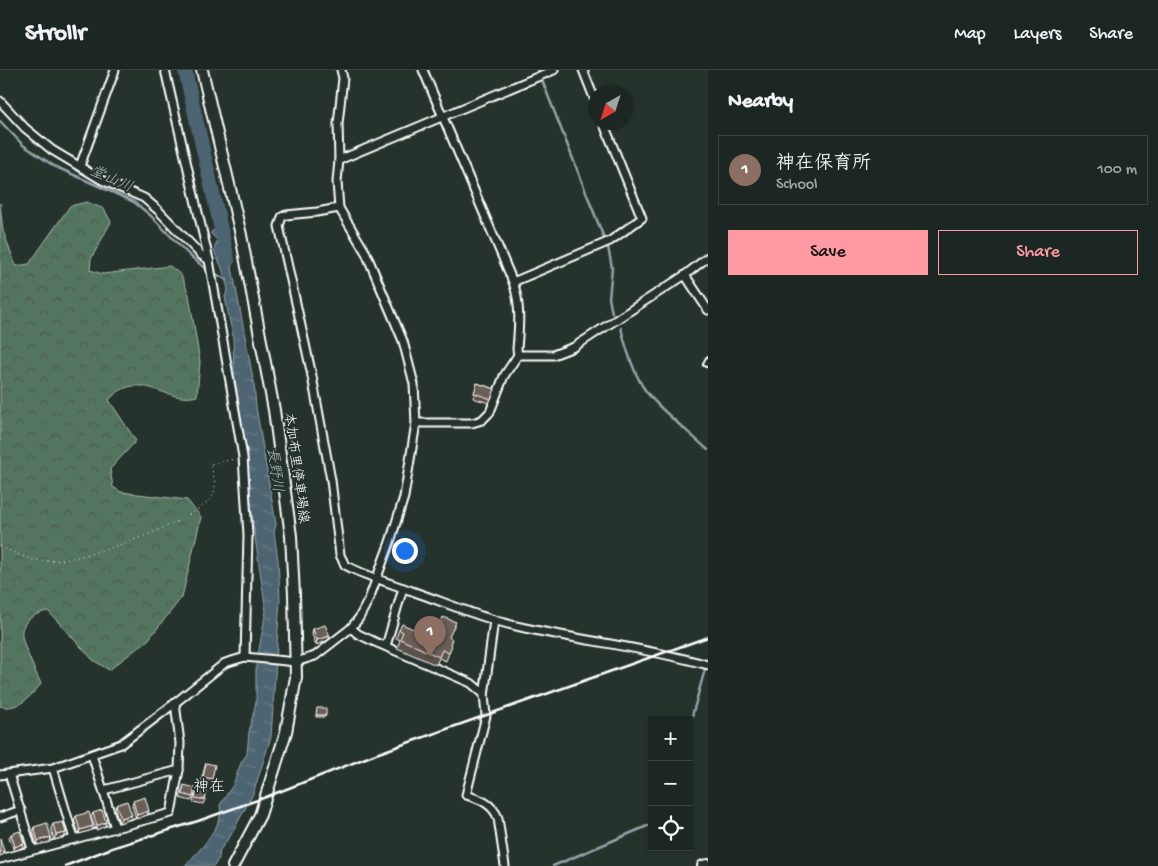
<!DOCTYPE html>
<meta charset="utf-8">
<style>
:root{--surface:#1c2622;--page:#252e2a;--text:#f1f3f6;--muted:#a0a5a5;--line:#3a4340;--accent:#ff9aa2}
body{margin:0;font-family:"Gochi Hand","Klee One",sans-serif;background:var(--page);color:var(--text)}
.controls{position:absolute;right:15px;bottom:15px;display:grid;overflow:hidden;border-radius:0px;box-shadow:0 1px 4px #0004}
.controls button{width:45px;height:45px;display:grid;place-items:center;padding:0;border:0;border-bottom:1px solid var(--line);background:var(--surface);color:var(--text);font:25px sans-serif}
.compass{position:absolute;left:588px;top:15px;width:45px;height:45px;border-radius:50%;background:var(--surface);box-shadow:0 1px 4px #0004;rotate:219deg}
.you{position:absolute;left:404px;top:480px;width:18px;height:18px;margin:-12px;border:4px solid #fff;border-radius:50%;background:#1a73e8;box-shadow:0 0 0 8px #1a73e833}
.badge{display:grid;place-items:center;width:32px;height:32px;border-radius:50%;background:var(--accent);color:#fff;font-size:16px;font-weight:700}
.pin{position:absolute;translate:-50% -41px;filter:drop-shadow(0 1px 2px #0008)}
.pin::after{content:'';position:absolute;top:26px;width:18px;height:15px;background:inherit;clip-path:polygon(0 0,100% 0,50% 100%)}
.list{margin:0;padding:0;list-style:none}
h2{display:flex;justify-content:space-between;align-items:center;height:65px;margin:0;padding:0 20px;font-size:21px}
h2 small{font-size:16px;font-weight:400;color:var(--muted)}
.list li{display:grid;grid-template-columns:32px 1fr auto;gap:15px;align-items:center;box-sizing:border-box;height:70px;margin:0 10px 10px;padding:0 10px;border:1px solid var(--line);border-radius:0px}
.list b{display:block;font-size:19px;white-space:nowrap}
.list p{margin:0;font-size:16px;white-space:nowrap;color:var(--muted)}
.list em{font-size:16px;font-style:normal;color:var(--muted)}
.actions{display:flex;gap:10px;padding:15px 20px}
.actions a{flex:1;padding:11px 0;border:1px solid var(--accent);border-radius:0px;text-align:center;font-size:18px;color:var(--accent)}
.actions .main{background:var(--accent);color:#111}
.icon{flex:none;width:28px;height:28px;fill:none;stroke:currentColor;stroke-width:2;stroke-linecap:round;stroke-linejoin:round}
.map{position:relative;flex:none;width:708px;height:796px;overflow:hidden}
header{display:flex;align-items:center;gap:30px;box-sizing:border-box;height:70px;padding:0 25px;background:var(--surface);border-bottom:1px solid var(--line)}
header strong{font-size:24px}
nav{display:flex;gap:28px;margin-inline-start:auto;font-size:18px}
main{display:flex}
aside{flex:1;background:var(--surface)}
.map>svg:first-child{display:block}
.forest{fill:url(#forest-crowns);stroke:#a9baaf}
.water{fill:url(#water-ripples);stroke:#95a3aa}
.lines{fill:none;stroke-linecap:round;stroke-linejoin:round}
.stream{stroke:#95a3aa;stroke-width:2.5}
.river{stroke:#4e6572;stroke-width:14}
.service-casing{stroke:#fff;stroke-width:8}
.minor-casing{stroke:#fff;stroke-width:11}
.secondary-casing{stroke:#fff;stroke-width:14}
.path{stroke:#fff;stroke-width:1;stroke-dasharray:1 4;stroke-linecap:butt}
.service{stroke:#26332d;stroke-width:4}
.minor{stroke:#26332d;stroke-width:7}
.secondary{stroke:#26332d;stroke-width:10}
.rail{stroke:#fff;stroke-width:2.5}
.wall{fill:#5b514b;stroke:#fff}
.shaded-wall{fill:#4a423d;stroke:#fff}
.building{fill:#6a5e57;stroke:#fff}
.labels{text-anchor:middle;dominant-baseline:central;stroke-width:4;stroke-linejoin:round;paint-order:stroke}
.street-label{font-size:14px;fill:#fff;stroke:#26332d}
.water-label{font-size:15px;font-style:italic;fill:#afbac0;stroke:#26332d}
.quarter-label{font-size:16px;fill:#fff;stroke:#26332d}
</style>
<header>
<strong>Strollr</strong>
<nav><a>Map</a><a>Layers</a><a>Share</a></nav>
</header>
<main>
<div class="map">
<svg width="708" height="796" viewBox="0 0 708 796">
<defs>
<pattern id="forest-crowns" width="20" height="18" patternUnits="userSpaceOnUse" patternTransform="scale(1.25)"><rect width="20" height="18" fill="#53745f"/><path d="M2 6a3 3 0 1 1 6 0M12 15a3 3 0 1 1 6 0" fill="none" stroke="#4e5a53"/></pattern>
<pattern id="water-ripples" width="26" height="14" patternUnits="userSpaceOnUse" patternTransform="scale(1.25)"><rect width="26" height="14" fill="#4e6572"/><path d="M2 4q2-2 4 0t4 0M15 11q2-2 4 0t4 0" fill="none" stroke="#697c87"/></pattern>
</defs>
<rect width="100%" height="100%" fill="#26332d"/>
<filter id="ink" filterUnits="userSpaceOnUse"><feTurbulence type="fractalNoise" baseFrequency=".02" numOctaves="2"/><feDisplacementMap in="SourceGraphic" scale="10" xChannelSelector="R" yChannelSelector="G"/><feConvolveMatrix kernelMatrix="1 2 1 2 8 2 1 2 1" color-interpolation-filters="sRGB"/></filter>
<g filter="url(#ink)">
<path class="forest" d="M87,132L104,139L111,152L91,189L90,200L103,204L170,196L181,205L189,225L200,292L197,326C165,335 140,296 109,330L136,371L110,399L113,417L121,422L187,430L201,447L182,527L148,570L109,600L93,590L48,541C36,543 20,551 22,566C24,578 36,602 41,614C30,627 18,641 0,636V133L3,161L16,196L29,194L70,136Z"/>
<path class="water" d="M219,160L221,171L228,176L254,314L256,337L276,454L274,462L278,490L280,529L271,667L253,724L231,765L220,780L219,788L214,796H185L204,775L216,757L221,744L220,735L233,715L241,693L247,684L249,662L256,632V596L266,541L253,454L246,381L234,302L233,267L225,227L228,219L222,198L214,181L217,170L211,164L212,161Z"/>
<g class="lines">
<g class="stream">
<path d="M538,0L604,168"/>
<path d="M0,51L23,75L54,96L134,132L150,145L189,185L205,198L227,210"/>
<path d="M608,177L612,198L609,228L612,243"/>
<path d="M621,258C626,278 632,299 643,317C656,337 689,362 708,380"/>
<path d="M708,591V590"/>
<path d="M689,657L705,599"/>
<path d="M487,730L498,738L501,748"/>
<path d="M553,796L652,754"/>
</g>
<path class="river" d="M185,0L228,190"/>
<g class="service-casing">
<path id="service" d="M706,294L708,290"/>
</g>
<g class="minor-casing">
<g id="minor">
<path d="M165,0L209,190L243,387L248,465L245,587"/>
<path d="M583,0L596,33"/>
<path d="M0,31L25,58L52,80L102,110L144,128L158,140L201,185L209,190"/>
<path d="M339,90L554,0"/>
<path d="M80,96L115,0"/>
<path d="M339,138L317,142L286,145L282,147L279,156L311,301L331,410L340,485L345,495C365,506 390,513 412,521C449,534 486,550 525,558C585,571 648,578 708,595"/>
<path d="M685,205L708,240"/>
<path d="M513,212L610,171L642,148L603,52"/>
<path d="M518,285H553L574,277L685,205L708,187"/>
<path d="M416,353H472L482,350L490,342L504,306L518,285L517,279C519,256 521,235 513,212L423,0"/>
<path d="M351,558L358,564L375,572L471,613L484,624L486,646L466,725C480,729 493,734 498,748L505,796"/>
<path d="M386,576L403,518"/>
<path d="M484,626L494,550"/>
<path d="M92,685L115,758"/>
<path d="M53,698L74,769"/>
<path d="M9,704L32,779"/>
<path d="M0,705L53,698L121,674L175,633L225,593L245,587L296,592L315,586L351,558L359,548L369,529L390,472L404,427L416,353L414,314L403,271L366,183L339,138L337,112L339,90L338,54L343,8L341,0"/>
<path d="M104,720L179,700"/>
<path d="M0,747L21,740"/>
<path d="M0,789L171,743L179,700L180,673L175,633"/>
</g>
</g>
<g class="secondary-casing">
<g id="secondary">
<path d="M202,0L241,165L274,340L291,466L294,525L296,607L286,662L260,745L233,796"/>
<path d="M703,796L708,795"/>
</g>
</g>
<path class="path" d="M0,476C16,484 32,492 51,491C82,491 194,453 212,427C218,417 213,404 210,394L235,389"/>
<use href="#service" class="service"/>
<use href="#minor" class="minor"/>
<use href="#secondary" class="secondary"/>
<path class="rail" d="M65,796L112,778L198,751L266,727L376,684L708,567"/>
</g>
<g class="wall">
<path d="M477,313L495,319L489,333L473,328Z"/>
<path d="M313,559L328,570L316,575L312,564Z"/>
<path d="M399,560L434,568H450V574L449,583L446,591L439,588L436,595L397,578L400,570L396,568Z"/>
<path d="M206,693L212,709L211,713L201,711Z"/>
<path d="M184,715L193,727L191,731L180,728Z"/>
<path d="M197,717L205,730L203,734L193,732Z"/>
<path d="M133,731L149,741L147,745L136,749L132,735Z"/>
<path d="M116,735L130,749L119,753L115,739Z"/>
<path d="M93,743L106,752L105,756L96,760L91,747Z"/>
<path d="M76,746L92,760L79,764L74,750Z"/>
<path d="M53,754L64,767L54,770L51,758Z"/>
<path d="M34,757L51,767L50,772L37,775L33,761Z"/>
<path d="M11,764L23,777L14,781L9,768Z"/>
</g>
<g class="shaded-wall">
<path d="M330,566L328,570L316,575L317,570Z"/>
<path d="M316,645H326L325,647H316Z"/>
<path d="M149,741L147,745L136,749L137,745Z"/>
<path d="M132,745L130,749L119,753L121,748Z"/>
<path d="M106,752L105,756L96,760L97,756Z"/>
<path d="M93,756L92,760L79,764L80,760Z"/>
<path d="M66,763L64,767L54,770L56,765Z"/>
<path d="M51,767L50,772L37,775L38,771Z"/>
<path d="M24,773L23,777L14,781L15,777Z"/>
<path d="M4,781L3,785L0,786V782Z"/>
</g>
<g class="building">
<path d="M477,313L495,319L491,329L474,323Z"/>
<path d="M443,547L456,552L449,567L452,569L450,574L452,575L449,583L442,580L439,587L400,569L403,562L399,560L402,554L434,568Z"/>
<path d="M325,555L330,566L317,570L313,559Z"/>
<path d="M317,638H326V645H316Z"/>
<path d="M206,693L215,695L212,709L203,707Z"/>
<path d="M184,715L195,718L193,727L182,724Z"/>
<path d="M197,717L207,720L205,730L195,728Z"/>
<path d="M145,727L149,741L137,745L133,731Z"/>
<path d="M127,731L132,745L121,748L116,735Z"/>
<path d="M102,740L106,752L97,756L93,743Z"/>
<path d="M89,742L93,756L80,760L76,746Z"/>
<path d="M63,752L66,763L56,765L53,754Z"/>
<path d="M47,753L51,767L38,771L34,757Z"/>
<path d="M20,761L24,773L15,777L11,764Z"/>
<path d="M0,768L4,781L0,782Z"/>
</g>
</g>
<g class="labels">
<g class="street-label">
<text transform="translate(295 398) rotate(82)">本加布里停車場線</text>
</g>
<g class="water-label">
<text transform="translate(111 110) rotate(24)">堂山川</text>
<text transform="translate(274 400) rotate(82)">長野川</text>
</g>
<g class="quarter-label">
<text x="209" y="718">神在</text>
</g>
</g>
</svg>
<div class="controls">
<button>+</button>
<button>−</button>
<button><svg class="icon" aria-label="locate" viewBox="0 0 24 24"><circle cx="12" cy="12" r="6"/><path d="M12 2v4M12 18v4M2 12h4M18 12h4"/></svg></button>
</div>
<svg class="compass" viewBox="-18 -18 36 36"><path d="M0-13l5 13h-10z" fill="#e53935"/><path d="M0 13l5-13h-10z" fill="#a0a5a5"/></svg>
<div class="you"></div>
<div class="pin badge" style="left:430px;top:587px;background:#8d6e63">1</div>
</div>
<aside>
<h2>Nearby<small></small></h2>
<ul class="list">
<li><span class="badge" style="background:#8d6e63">1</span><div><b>神在保育所</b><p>School</p></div><em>100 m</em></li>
</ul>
<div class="actions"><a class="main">Save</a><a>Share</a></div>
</aside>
</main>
